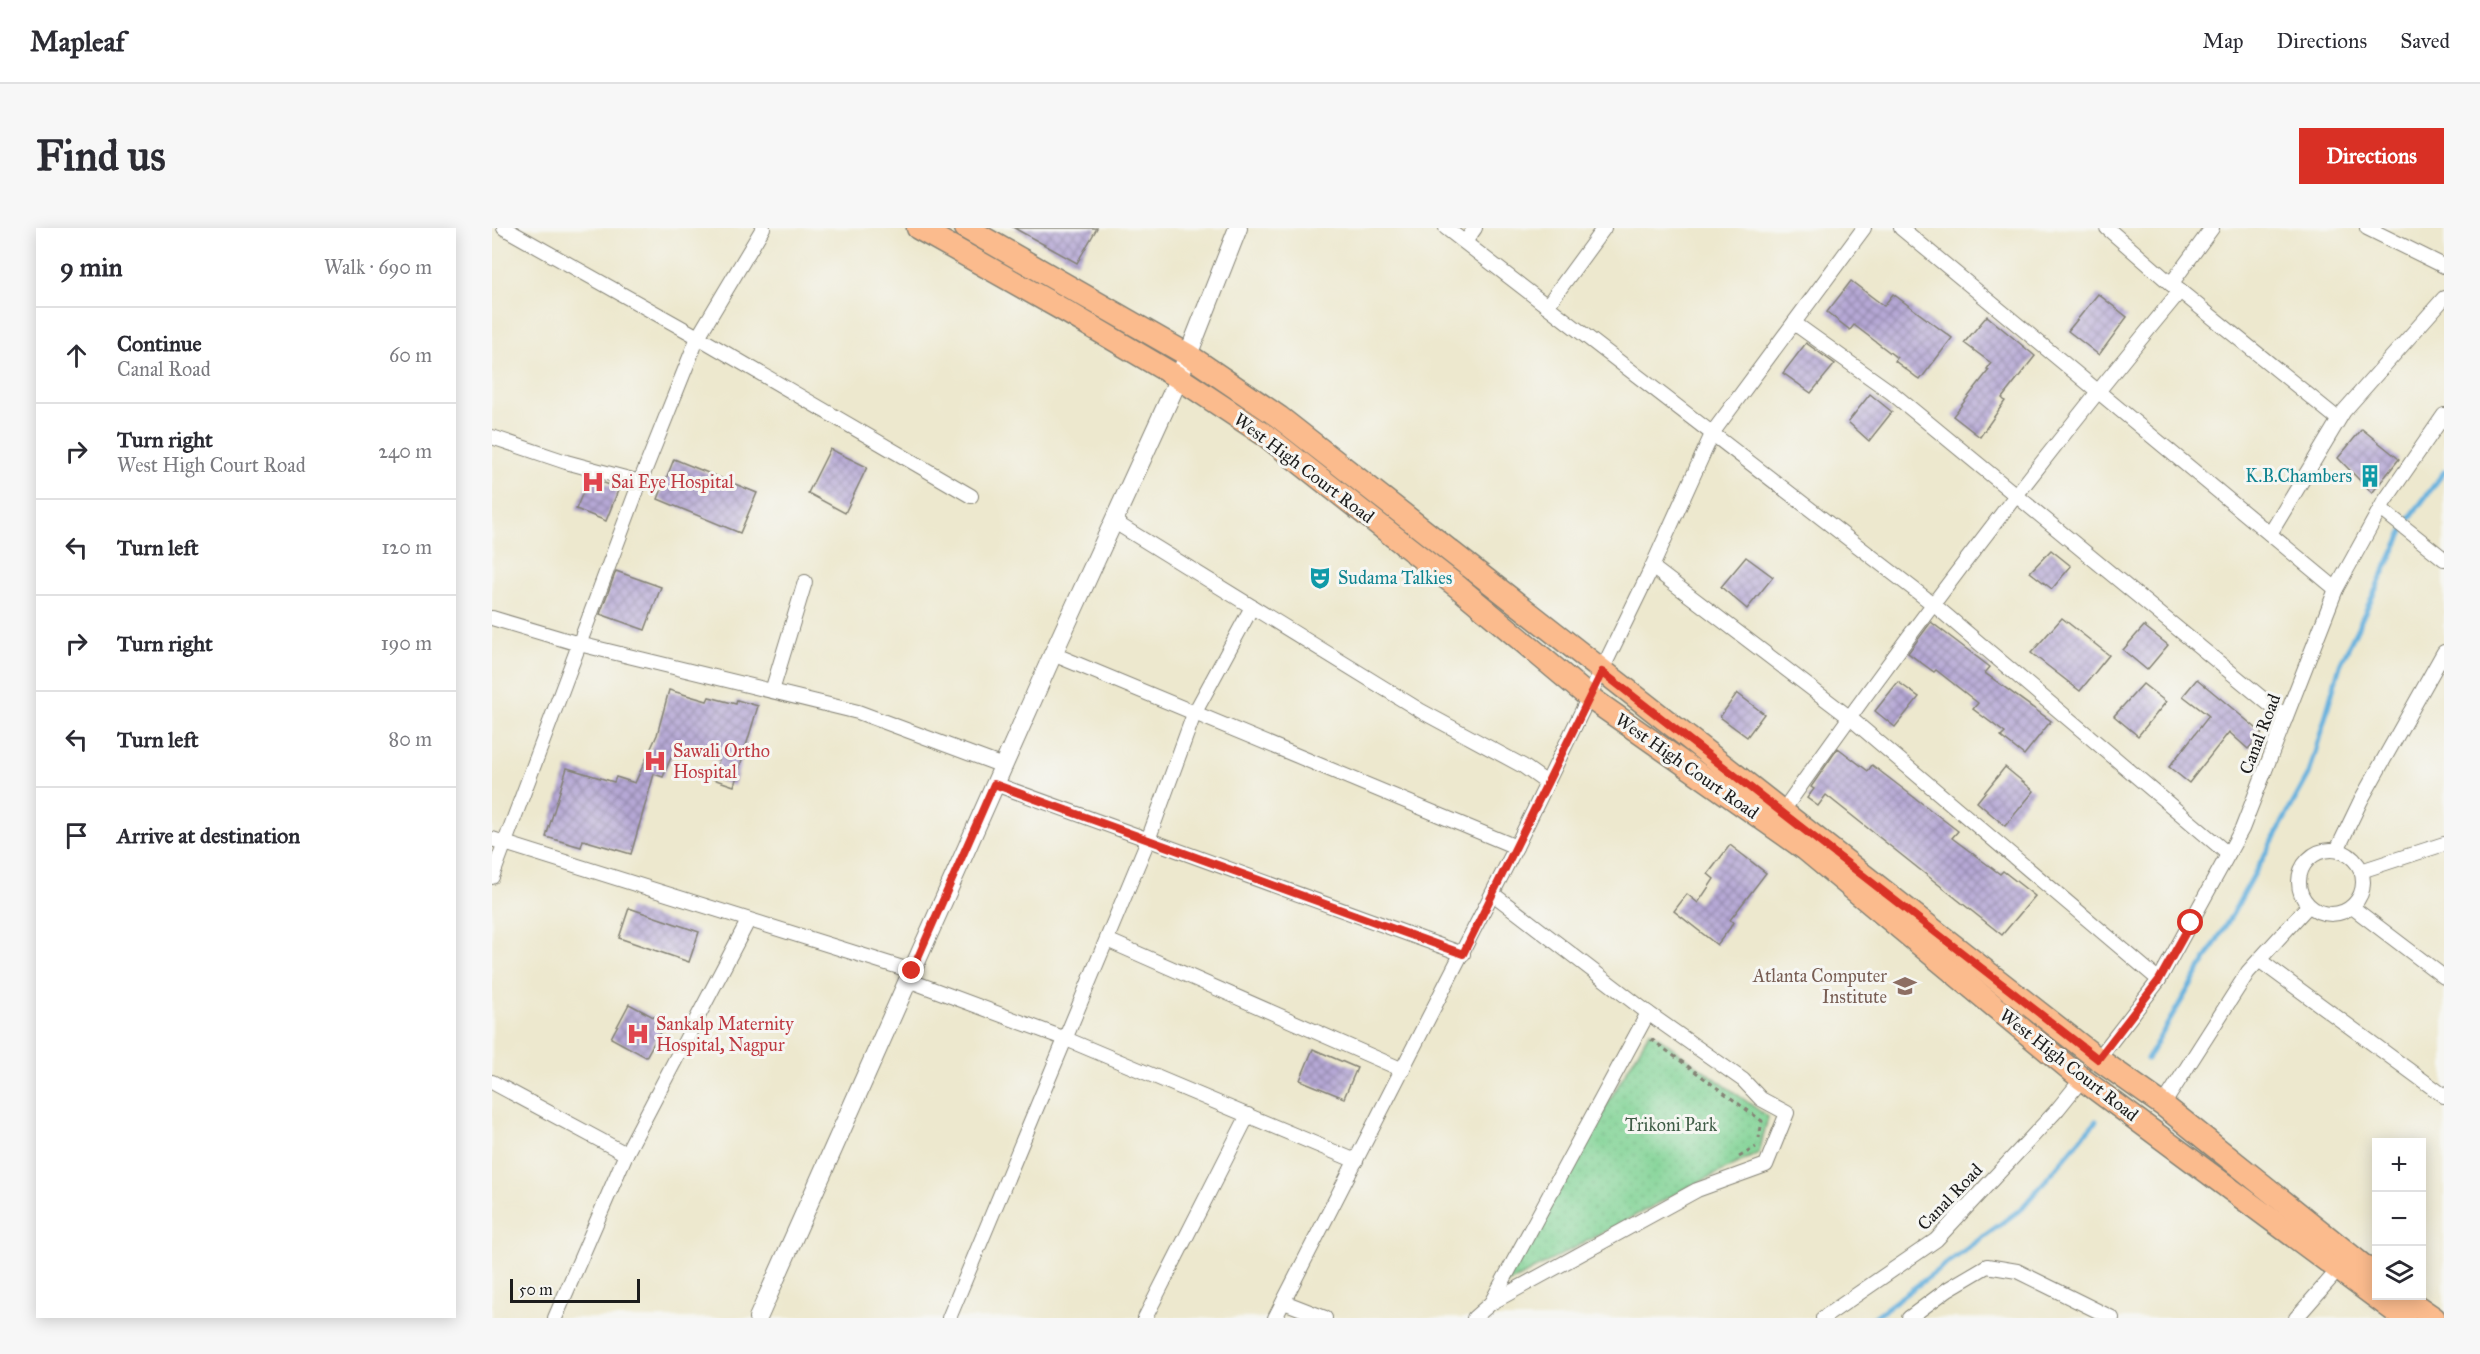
<!DOCTYPE html>
<meta charset="utf-8">
<style>
:root{--surface:#fff;--page:#f7f7f7;--text:#2b2b33;--muted:#7c7c81;--line:#e1e1e2;--accent:#d93025}
body{margin:0;font-family:"IM FELL Great Primer",serif;background:var(--page);color:var(--text)}
.controls{position:absolute;right:18px;bottom:18px;display:grid;overflow:hidden;border-radius:0px;box-shadow:0 3px 15px #0003}
.controls button{width:54px;height:54px;display:grid;place-items:center;padding:0;border:0;border-bottom:2px solid var(--line);background:var(--surface);color:var(--text);font:30px sans-serif}
.scale{position:absolute;left:18px;bottom:15px;width:130px;box-sizing:border-box;padding-left:6px;border:3px solid #1c1c1c;border-top:0;font-size:16px;line-height:21px;white-space:nowrap;color:#1c1c1c;-webkit-text-stroke:4px #f6f6f2;paint-order:stroke}
.stop{position:absolute;width:18px;height:18px;margin:-14px;border:4px solid #d93025;border-radius:50%;background:#fff}
.stop.end{background:#d93025;border-color:#fff;box-shadow:0 2px 6px #0008}
.list{margin:0;padding:0;list-style:none}
h2{display:flex;justify-content:space-between;align-items:center;height:78px;margin:0;padding:0 24px;font-size:26px}
h2 small{font-size:20px;font-weight:400;color:var(--muted)}
.list li{display:grid;grid-template-columns:39px 1fr auto;gap:18px;align-items:center;box-sizing:border-box;height:96px;padding:0 24px;border-top:2px solid var(--line)}
.list b{display:block;font-size:22px;white-space:nowrap}
.list p{margin:0;font-size:20px;white-space:nowrap;color:var(--muted)}
.list em{font-size:20px;font-style:normal;color:var(--muted)}
.icon{flex:none;width:33px;height:33px;fill:none;stroke:currentColor;stroke-width:2;stroke-linecap:round;stroke-linejoin:round}
.map{position:relative;flex:none;width:1952px;height:1090px;overflow:hidden;border-radius:0px}
header{display:flex;align-items:center;gap:36px;box-sizing:border-box;height:84px;padding:0 30px;background:var(--surface);border-bottom:2px solid var(--line)}
header strong{font-size:28px}
nav{display:flex;gap:33px;margin-inline-start:auto;font-size:21px}
.intro{display:flex;align-items:center;justify-content:space-between;box-sizing:border-box;height:144px;padding:0 36px}
h1{margin:0;font-size:42px}
.button{padding:15px 27px;border-radius:0px;background:var(--accent);color:#fff;font-size:21px;font-weight:700}
main{display:flex;gap:36px;padding:0 36px}
aside{flex:1;background:var(--surface);border-radius:0px;box-shadow:0 3px 15px #0003}
.map>svg:first-child{display:block}
.grass{fill:url(#grass-dots);stroke:#4e7858;stroke-width:1.5}
.lines{fill:none;stroke-linecap:round;stroke-linejoin:round}
.stream{stroke:#65b1de;stroke-width:5}
.building{fill:url(#building-cross-hatch)}
.minor-casing{stroke:#848275;stroke-width:16}
.tertiary-casing{stroke:#848275;stroke-width:20}
.primary-casing{stroke:#848275;stroke-width:25}
.path{stroke:#848275;stroke-width:3;stroke-dasharray:4.5 4.5;stroke-linecap:butt}
.minor{stroke:#fff;stroke-width:14}
.tertiary{stroke:#fff;stroke-width:18}
.primary{stroke:#fbbb8d;stroke-width:22}
.route{stroke:#d93025;stroke-width:8}
.labels{text-anchor:middle;dominant-baseline:central;stroke-width:6;stroke-linejoin:round;paint-order:stroke}
.street-label{font-size:18px;fill:#1c1c1c;stroke:#f6f6f2}
.culture-label{font-size:18px;fill:#0d838f;stroke:#f6f6f2;text-anchor:end}
.health-label{font-size:18px;fill:#be3a42;stroke:#f6f6f2;text-anchor:start}
.education-label{font-size:18px;fill:#785e54;stroke:#f6f6f2;text-anchor:end}
.park-label{font-size:18px;fill:#3f5c46;stroke:#f6f6f2}
</style>
<header>
<strong>Mapleaf</strong>
<nav><a>Map</a><a>Directions</a><a>Saved</a></nav>
</header>
<div class="intro"><h1>Find us</h1><a class="button">Directions</a></div>
<main>
<aside>
<h2>9 min<small>Walk · 690 m</small></h2>
<ul class="list">
<li><svg class="icon" aria-label="ahead" viewBox="0 0 24 24"><path d="M12 20V5M6 11l6-6 6 6"/></svg><div><b>Continue</b><p>Canal Road</p></div><em>60 m</em></li>
<li><svg class="icon" aria-label="right" viewBox="0 0 24 24"><path d="M7 20v-9h11M14 6l5 5-5 5"/></svg><div><b>Turn right</b><p>West High Court Road</p></div><em>240 m</em></li>
<li><svg class="icon" aria-label="left" viewBox="0 0 24 24"><path d="M17 20v-9H6M10 6l-5 5 5 5"/></svg><div><b>Turn left</b></div><em>120 m</em></li>
<li><svg class="icon" aria-label="right" viewBox="0 0 24 24"><path d="M7 20v-9h11M14 6l5 5-5 5"/></svg><div><b>Turn right</b></div><em>190 m</em></li>
<li><svg class="icon" aria-label="left" viewBox="0 0 24 24"><path d="M17 20v-9H6M10 6l-5 5 5 5"/></svg><div><b>Turn left</b></div><em>80 m</em></li>
<li><svg class="icon" aria-label="arrive" viewBox="0 0 24 24"><path d="M6 21V4h12l-3 4 3 4H6"/></svg><div><b>Arrive at destination</b></div></li>
</ul>
</aside>
<div class="map">
<svg width="1952" height="1090" viewBox="0 0 1952 1090">
<defs>
<pattern id="grass-dots" width="8" height="8" patternUnits="userSpaceOnUse" patternTransform="scale(1.5)"><rect width="8" height="8" fill="#81d395"/><path d="M2 2h.1M6 6h.1" fill="none" stroke="#6fb580" stroke-width="1.8" stroke-linecap="round"/></pattern>
<pattern id="building-cross-hatch" width="8" height="8" patternUnits="userSpaceOnUse" patternTransform="scale(1.5)"><rect width="8" height="8" fill="#b6a8d5"/><path d="M0 0l8 8M0 8l8-8" fill="none" stroke="#9388ac"/></pattern>
</defs>
<rect width="100%" height="100%" fill="#f6f6f2"/>
<filter id="ink" filterUnits="userSpaceOnUse"><feTurbulence type="fractalNoise" baseFrequency=".0167" numOctaves="2"/><feDisplacementMap in="SourceGraphic" scale="12" xChannelSelector="R" yChannelSelector="G"/><feConvolveMatrix kernelMatrix="1 2 1 2 8 2 1 2 1" color-interpolation-filters="sRGB"/></filter>
<filter id="wash" filterUnits="userSpaceOnUse"><feTurbulence type="fractalNoise" baseFrequency=".008" numOctaves="4" result="noise"/><feDisplacementMap in="SourceGraphic" scale="24" xChannelSelector="R" yChannelSelector="G"/><feGaussianBlur stdDeviation="1.35" result="paint"/><feColorMatrix in="noise" values="0 0 0 0 0 0 0 0 0 0 0 0 0 0 0 0 0 1.4 0 .05"/><feComposite in="paint" operator="in"/></filter>
<g filter="url(#wash)">
<rect width="100%" height="100%" fill="#ede8ce"/>
<path class="grass" d="M1158,803L1276,889L1267,925L1189,963L1007,1060Z"/>
<g class="lines">
<g class="stream">
<path d="M1655,831L1741,685L1817,546L1848,437L1917,291L1952,244"/>
<path d="M1381,1090L1529,981L1604,893"/>
</g>
</g>
<g id="blocks">
<g class="building">
<path d="M522,0H605L585,35Z"/>
<path d="M1359,53L1392,78L1401,66L1460,110L1428,152L1403,133L1405,130L1362,97L1358,102L1335,84Z"/>
<path d="M1606,66L1635,89L1607,127L1576,103Z"/>
<path d="M1495,88L1543,128L1510,170L1513,173L1488,209L1461,188L1497,142L1495,141L1499,135L1472,115Z"/>
<path d="M1314,115L1343,136L1319,165L1291,145Z"/>
<path d="M1378,166L1400,184L1377,213L1356,194Z"/>
<path d="M1870,201L1907,231L1880,265L1846,230Z"/>
<path d="M338,221L375,239L353,285L316,265Z"/>
<path d="M182,231L265,265L248,305L166,271Z"/>
<path d="M97,250L127,260L114,293L84,281Z"/>
<path d="M1559,322L1579,338L1560,361L1538,344Z"/>
<path d="M1254,329L1281,349L1255,381L1229,359Z"/>
<path d="M124,343L169,359L153,402L108,386Z"/>
<path d="M1570,390L1617,427L1588,463L1539,425Z"/>
<path d="M1439,394L1498,439L1493,445L1559,493L1532,527L1509,509L1513,505L1481,481L1486,475L1444,442L1442,444L1416,425Z"/>
<path d="M1652,398L1676,417L1655,442L1631,422Z"/>
<path d="M1705,451L1770,505L1756,521L1737,504L1697,555L1677,539L1717,488L1691,468Z"/>
<path d="M1406,454L1427,469L1403,499L1383,483Z"/>
<path d="M1651,456L1674,474L1646,508L1622,488Z"/>
<path d="M177,462L215,473L217,469L244,476L245,472L266,478L242,558L221,551L227,532L183,520L171,549L162,546L139,626L91,612L89,619L54,609L75,540L122,554L124,549L143,555L165,507Z"/>
<path d="M1245,465L1272,486L1255,509L1228,489Z"/>
<path d="M1346,520L1376,543L1380,537L1466,603L1460,610L1508,646L1511,643L1543,668L1510,707L1334,567L1326,578L1315,570L1322,561L1319,559Z"/>
<path d="M1513,539L1542,563L1513,598L1485,574Z"/>
<path d="M1238,617L1274,645L1238,692L1241,694L1238,700L1225,717L1182,683L1195,666L1206,675L1222,651L1216,646Z"/>
<path d="M137,680L207,704L197,734L127,710Z"/>
<path d="M137,776L173,795L154,829L119,810Z"/>
<path d="M821,821L865,840L852,870L808,852Z"/>
</g>
</g>
</g>
<g filter="url(#ink)">
<use href="#blocks" fill-opacity="0" stroke="#848275" stroke-width="1.5"/>
<g class="lines">
<g class="minor-casing">
<g id="minor">
<path d="M12,0L206,109L479,268"/>
<path d="M954,0L1441,376L1736,626"/>
<path d="M1409,0L1844,361"/>
<path d="M1615,0L1679,56"/>
<path d="M1875,0L1952,38"/>
<path d="M973,14L983,0"/>
<path d="M1688,63L1846,191"/>
<path d="M1055,78L1112,0"/>
<path d="M1302,95L1400,165L1794,490"/>
<path d="M0,209L74,234L148,254"/>
<path d="M1889,281L1952,331"/>
<path d="M621,293L929,483L1031,538L1055,555"/>
<path d="M1778,306L1852,183L1952,70"/>
<path d="M1160,339L1357,489L1667,752"/>
<path d="M0,390L87,416L366,484L511,538"/>
<path d="M561,426L1024,619"/>
<path d="M280,463L313,354"/>
<path d="M503,556L971,726"/>
<path d="M1290,584C1416,405 1548,232 1688,63L1679,56L1720,0"/>
<path d="M0,611L420,743"/>
<circle cx="1839" cy="654" r="32"/>
<path d="M1845,622L1869,572L1952,424"/>
<path d="M1869,643L1952,616"/>
<path d="M0,649L148,254L206,109L271,0"/>
<path d="M1860,679L1952,749"/>
<path d="M615,712L911,842"/>
<path d="M1767,732L1952,868"/>
<path d="M416,752L574,811L864,933"/>
<path d="M1606,831L1667,752L1750,601L1844,361L1892,274L1952,187"/>
<path d="M0,854L134,926"/>
<path d="M1671,877L1756,744L1816,678"/>
<path d="M792,1074L833,1090"/>
<path d="M999,1075L1205,962L1274,937L1295,885L1269,871L1251,852L1156,785L1001,666"/>
<path d="M63,1090L134,926L256,693"/>
<path d="M457,1090L656,612L702,486L760,379"/>
<path d="M653,1090L756,887"/>
<path d="M783,1090L1024,619L1160,339L1221,204L1372,0"/>
<path d="M982,1090L999,1075L1156,785"/>
<path d="M1331,1090L1444,1012L1565,882L1590,851"/>
<path d="M1417,1090L1456,1061L1495,1038L1525,1043L1620,1090"/>
<path d="M1804,1090L1847,1041"/>
</g>
</g>
<g class="tertiary-casing">
<path id="tertiary" d="M266,1090L561,426L687,150L746,0"/>
</g>
<g class="primary-casing">
<g id="primary">
<path d="M426,0L575,84L687,150L773,207L966,359L1097,469L1313,621L1590,851L1912,1090"/>
<path d="M474,0L696,127L787,189L1606,831L1671,877L1884,1048"/>
<path d="M1910,1068L1942,1090"/>
</g>
</g>
<g class="path">
<path d="M1159,811L1270,893L1267,910"/>
<path d="M1247,929L1264,919"/>
</g>
<use href="#minor" class="minor"/>
<use href="#tertiary" class="tertiary"/>
<use href="#primary" class="primary"/>
</g>
</g>
<g class="lines" filter="url(#ink)">
<path class="route" d="M420,743L502,556L971,726L1110,444L1606,831L1667,752L1699,695"/>
</g>
<defs>
<g id="building-bare" transform="scale(1.8)"><path d="M-4-6H4V6H1V3H-1V6H-4ZM-2.5-4.3h1.7v1.8h-1.7ZM.8-4.3h1.7v1.8H.8ZM-2.5-1h1.7V.8h-1.7ZM.8-1h1.7V.8H.8Z" fill="#0f9aa8" stroke="#f6f6f2" stroke-width="2.5" paint-order="stroke"/></g>
<g id="hospital-bare" transform="scale(1.8)"><path d="M-5-5h3v3.5h4V-5h3V5h-3V1.5h-4V5h-3Z" fill="#e0444e" stroke="#f6f6f2" stroke-width="2.5" paint-order="stroke"/></g>
<g id="theatre-bare" transform="scale(1.8)"><path d="M-5-5.5Q0-4 5-5.5V0Q5 5 0 6Q-5 5-5 0ZM-3.3-2.5H-1v1.5H-3.3ZM1-2.5H3.3v1.5H1ZM-2.8 1Q0 5.5 2.8 1Z" fill="#0f9aa8" stroke="#f6f6f2" stroke-width="2.5" paint-order="stroke"/></g>
<g id="school-bare" transform="scale(1.8)"><path d="M0-5L7-2L0 1L-7-2ZM-4 1L0 2.5L4 1V4Q0 6-4 4Z" fill="#8d6e63" stroke="#f6f6f2" stroke-width="2.5" paint-order="stroke"/></g>
</defs>
<g fill-rule="evenodd">
<use href="#building-bare" x="1878" y="248"/>
<use href="#hospital-bare" x="101" y="254"/>
<use href="#theatre-bare" x="828" y="350"/>
<use href="#hospital-bare" x="163" y="533"/>
<use href="#school-bare" x="1413" y="758"/>
<use href="#hospital-bare" x="146" y="806"/>
</g>
<g class="labels">
<g class="street-label">
<text transform="translate(812 240) rotate(37)">West High Court Road</text>
<text transform="translate(1768 506) rotate(-69)">Canal Road</text>
<text transform="translate(1195 538) rotate(35)">West High Court Road</text>
<text transform="translate(1577 837) rotate(38)">West High Court Road</text>
<text transform="translate(1458 969) rotate(-46)">Canal Road</text>
</g>
<g class="culture-label">
<text x="1860" y="248">K.B.Chambers</text>
<text x="846" y="350" text-anchor="start">Sudama Talkies</text>
</g>
<g class="health-label">
<text x="119" y="254">Sai Eye Hospital</text>
<text x="181" y="523">Sawali Ortho<tspan x="181" dy="21">Hospital</tspan></text>
<text x="164" y="796">Sankalp Maternity<tspan x="164" dy="21">Hospital, Nagpur</tspan></text>
</g>
<g class="education-label">
<text x="1395" y="748">Atlanta Computer<tspan x="1395" dy="21">Institute</tspan></text>
</g>
<g class="park-label">
<text x="1179" y="897">Trikoni Park</text>
</g>
</g>
</svg>
<div class="controls">
<button>+</button>
<button>−</button>
<button><svg class="icon" aria-label="layers" viewBox="0 0 24 24"><path d="M12 4l9 5-9 5-9-5zM3 14l9 5 9-5"/></svg></button>
</div>
<div class="scale">50 m</div>
<div class="stop" style="left:1699px;top:695px"></div>
<div class="stop end" style="left:420px;top:743px"></div>
</div>
</main>
